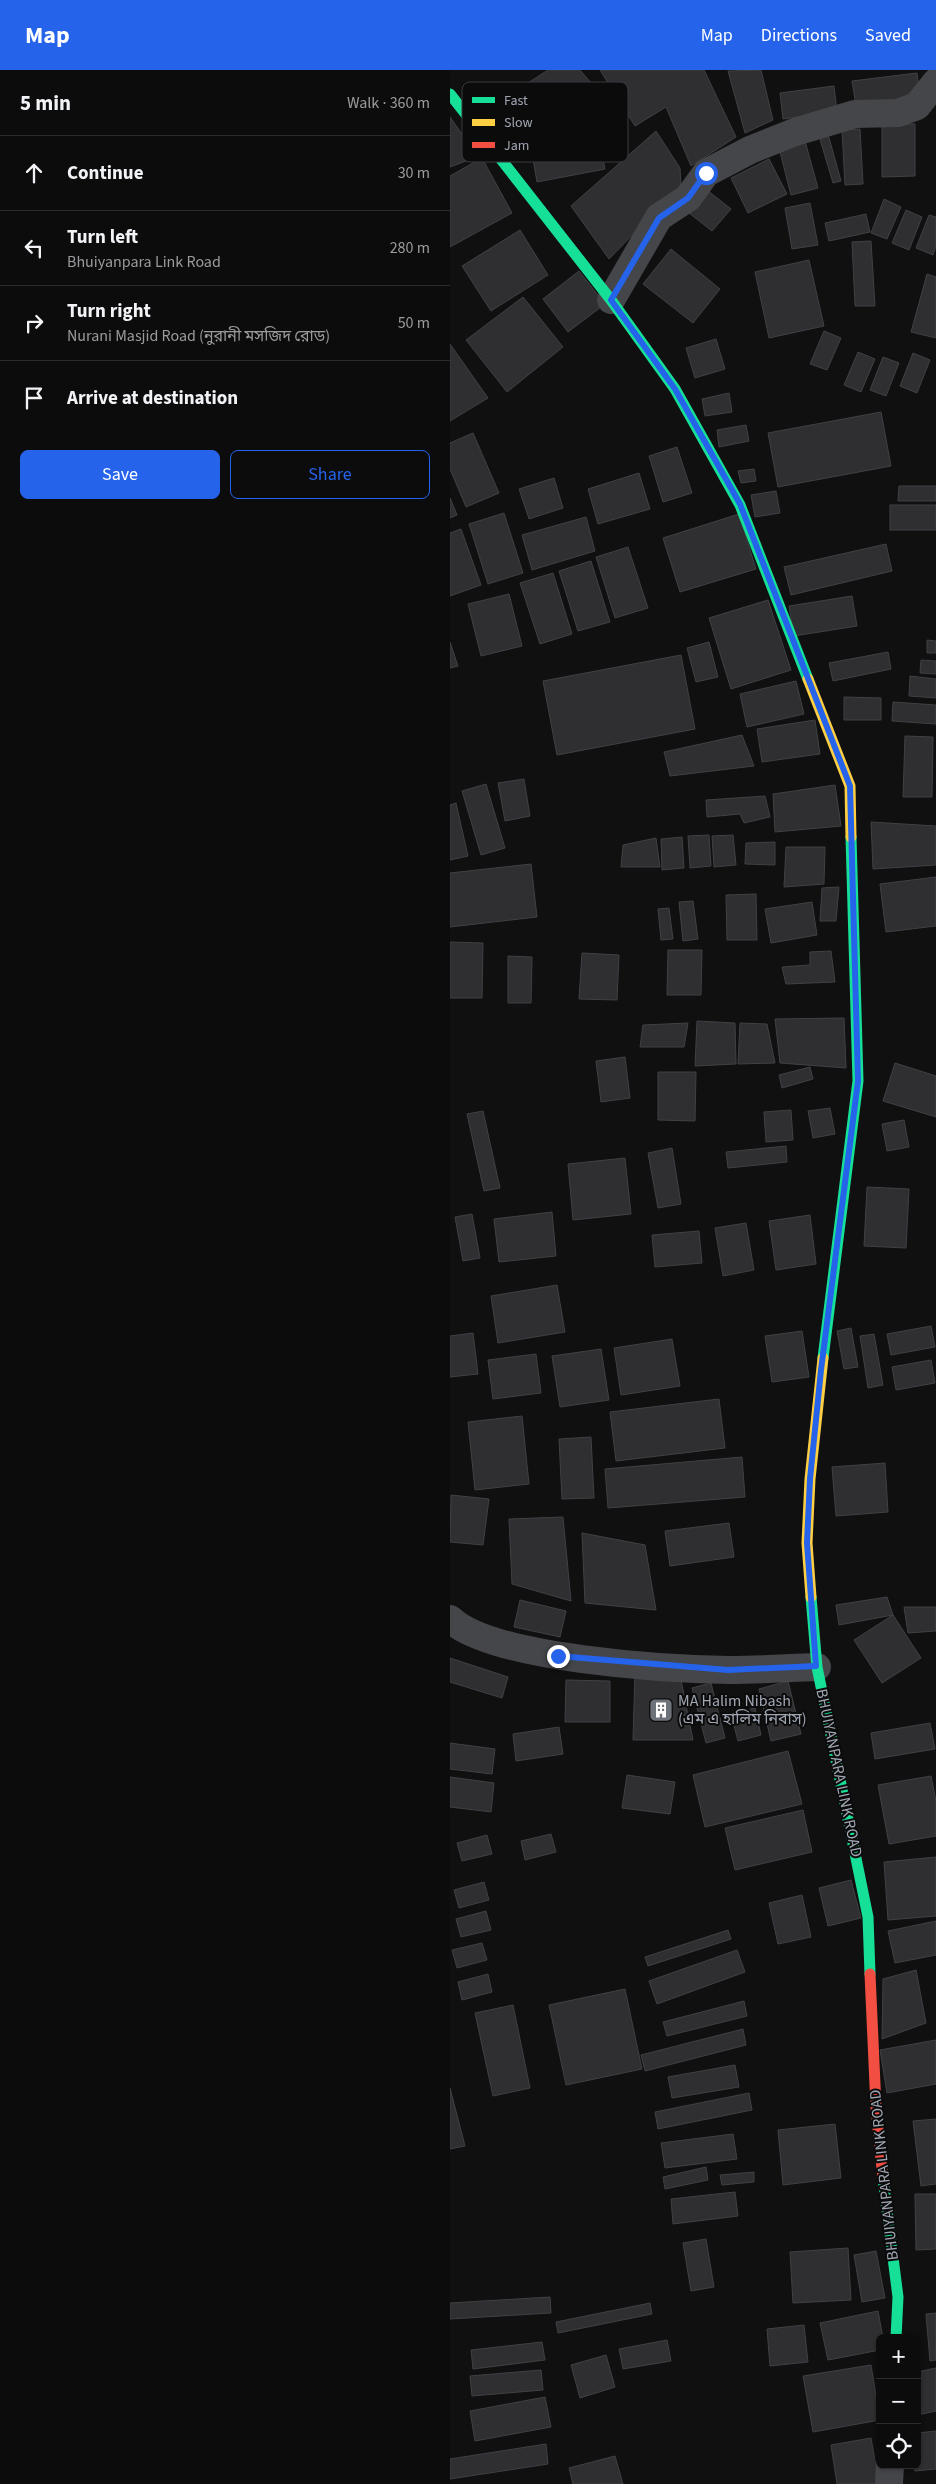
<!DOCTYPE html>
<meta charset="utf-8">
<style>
:root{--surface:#0c0c0d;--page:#1a1a1b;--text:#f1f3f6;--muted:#9a9b9d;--line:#2c2c2e;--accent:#2563eb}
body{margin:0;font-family:"Source Sans 3","Noto Sans Bengali",sans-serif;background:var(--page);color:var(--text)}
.controls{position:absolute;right:15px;bottom:15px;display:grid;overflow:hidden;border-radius:8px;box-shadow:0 1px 4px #0004}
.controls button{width:45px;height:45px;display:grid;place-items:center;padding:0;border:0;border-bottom:1px solid var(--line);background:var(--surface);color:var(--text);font:25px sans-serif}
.stop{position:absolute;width:15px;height:15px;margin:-11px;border:4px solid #2563eb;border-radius:50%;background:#fff}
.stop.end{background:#2563eb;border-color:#fff;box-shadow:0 1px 5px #0008}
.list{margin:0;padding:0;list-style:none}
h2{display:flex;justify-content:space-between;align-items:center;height:65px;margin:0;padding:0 20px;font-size:21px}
h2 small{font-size:16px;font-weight:400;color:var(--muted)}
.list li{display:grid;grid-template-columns:32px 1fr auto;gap:15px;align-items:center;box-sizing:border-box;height:75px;padding:0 20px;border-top:1px solid var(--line)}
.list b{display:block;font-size:19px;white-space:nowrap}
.list p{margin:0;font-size:16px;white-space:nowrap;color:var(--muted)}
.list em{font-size:16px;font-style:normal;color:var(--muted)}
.actions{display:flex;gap:10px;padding:15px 20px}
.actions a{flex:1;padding:11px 0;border:1px solid var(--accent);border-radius:8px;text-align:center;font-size:18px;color:var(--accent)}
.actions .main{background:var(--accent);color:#fff}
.icon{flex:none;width:28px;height:28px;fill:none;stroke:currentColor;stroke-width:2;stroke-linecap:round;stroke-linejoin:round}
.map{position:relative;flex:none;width:486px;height:2414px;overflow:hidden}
header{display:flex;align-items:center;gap:30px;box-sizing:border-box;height:70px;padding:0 25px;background:var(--accent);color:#fff}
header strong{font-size:24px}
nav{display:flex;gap:28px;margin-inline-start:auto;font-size:18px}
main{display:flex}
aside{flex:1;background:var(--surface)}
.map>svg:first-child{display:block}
.building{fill:#2f2f31;stroke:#3f4145}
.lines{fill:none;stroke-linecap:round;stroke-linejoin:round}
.street{stroke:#454649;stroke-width:28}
.fast{stroke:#16e098;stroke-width:11}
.slow{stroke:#ffcf43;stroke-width:11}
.jam{stroke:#f24e42;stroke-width:11}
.route{stroke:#2563eb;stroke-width:6}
.labels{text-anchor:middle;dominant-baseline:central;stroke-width:4;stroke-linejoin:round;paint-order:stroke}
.poi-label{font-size:16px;fill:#a0a7b3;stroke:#0b0b0c;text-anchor:start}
.street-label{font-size:16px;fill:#a0a7b3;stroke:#0b0b0c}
.key{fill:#0b0b0c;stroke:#383a3e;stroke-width:1}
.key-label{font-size:14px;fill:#a0a7b3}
</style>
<header>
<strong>Map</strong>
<nav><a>Map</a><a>Directions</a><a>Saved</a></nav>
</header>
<main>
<aside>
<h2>5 min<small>Walk · 360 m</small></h2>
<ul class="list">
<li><svg class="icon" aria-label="ahead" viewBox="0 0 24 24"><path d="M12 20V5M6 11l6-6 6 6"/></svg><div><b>Continue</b></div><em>30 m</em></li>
<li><svg class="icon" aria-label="left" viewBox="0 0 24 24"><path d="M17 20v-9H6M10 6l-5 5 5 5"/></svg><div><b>Turn left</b><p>Bhuiyanpara Link Road</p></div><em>280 m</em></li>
<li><svg class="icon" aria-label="right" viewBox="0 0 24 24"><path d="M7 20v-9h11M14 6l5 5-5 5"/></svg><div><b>Turn right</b><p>Nurani Masjid Road (নুরানী মসজিদ রোড)</p></div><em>50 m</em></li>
<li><svg class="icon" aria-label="arrive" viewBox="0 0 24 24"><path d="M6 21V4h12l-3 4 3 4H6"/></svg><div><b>Arrive at destination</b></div></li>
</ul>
<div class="actions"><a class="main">Save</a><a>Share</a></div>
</aside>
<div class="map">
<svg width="486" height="2414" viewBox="0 0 486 2414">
<rect width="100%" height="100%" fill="#101011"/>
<g class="building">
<path d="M98,0H130L141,13L73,52L61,24Z"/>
<path d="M150,0H254L286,67L241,96L216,37L185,56Z"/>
<path d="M311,0L323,50L295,63L278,1Z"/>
<path d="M467,3L470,28L406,36L402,11Z"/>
<path d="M384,16L387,42L333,49L330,23Z"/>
<path d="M0,47L21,77L16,91L0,97Z"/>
<path d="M146,53L155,99L87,112L79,65Z"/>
<path d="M432,54H465V106L432,107Z"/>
<path d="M410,59L413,114L395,115L392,60Z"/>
<path d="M206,61L230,98L231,115L159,189L121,136Z"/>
<path d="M378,64L391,111L383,113L369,66Z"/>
<path d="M355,71L368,118L341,125L329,78Z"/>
<path d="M32,88L62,143L0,177V106Z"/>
<path d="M319,89L337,124L298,143L281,108Z"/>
<path d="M257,120L281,139L262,161L239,143Z"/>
<path d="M434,129L451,137L437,169L421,163Z"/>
<path d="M360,133L368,175L342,179L335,138Z"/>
<path d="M456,140L472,147L459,180L442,173Z"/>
<path d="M416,144L420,162L379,171L375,153Z"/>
<path d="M479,145L486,147V176L483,185L466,178Z"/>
<path d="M70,160L98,205L41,241L12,196Z"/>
<path d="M421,171L425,236H405L402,172Z"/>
<path d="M221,179L270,219L243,253L193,214Z"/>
<path d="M359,190L374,256L319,268L305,202Z"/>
<path d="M129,201L155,234L118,262L93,229Z"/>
<path d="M477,204L486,207V268L461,262Z"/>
<path d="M73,227L113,277L57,322L16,270Z"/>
<path d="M374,261L391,268L377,300L360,294Z"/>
<path d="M266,269L275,299L245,308L236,278Z"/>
<path d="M0,274L38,328L0,351Z"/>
<path d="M408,282L425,289L411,322L394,315Z"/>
<path d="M463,283L480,290L467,323L450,316Z"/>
<path d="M433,287L449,293L436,326L420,320Z"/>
<path d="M279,323L282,342L255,346L252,329Z"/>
<path d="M431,342L441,396L328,417L318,363Z"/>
<path d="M296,355L299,371L269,377L267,360Z"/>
<path d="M23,363L49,423L16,437L0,399V373Z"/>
<path d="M227,377L242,423L213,432L199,386Z"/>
<path d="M304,399L306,411L291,413L288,401Z"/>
<path d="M189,403L200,439L148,454L138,419Z"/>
<path d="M104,408L113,438L79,449L69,419Z"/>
<path d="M449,416H486V431H448Z"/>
<path d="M326,421L330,443L305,447L301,425Z"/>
<path d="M0,428L7,445L0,448Z"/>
<rect x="440" y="435" width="46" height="25"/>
<path d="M54,443L73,503L38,514L19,454Z"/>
<path d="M289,444L306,499L230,522L213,468Z"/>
<path d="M136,447L145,481L82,500L72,465Z"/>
<path d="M11,459L31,515L0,526V463Z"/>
<path d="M436,474L442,501L341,525L334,497Z"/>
<path d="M178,477L198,538L165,548L146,487Z"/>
<path d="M141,491L160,552L128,561L109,501Z"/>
<path d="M103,503L122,564L90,574L70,513Z"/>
<path d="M59,524L72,576L31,586L18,534Z"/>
<path d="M402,526L407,556L344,566L339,536Z"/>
<path d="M318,530L341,600L281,619L259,548Z"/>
<path d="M477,570L486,571V583H477Z"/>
<path d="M0,572L8,596L0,598Z"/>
<path d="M259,572L268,607L246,612L237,578Z"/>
<path d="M438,582L441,599L383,611L379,593Z"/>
<path d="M231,585L245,659L107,685L93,611Z"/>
<path d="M471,590L486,591V604L470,603Z"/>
<path d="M460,606L486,609V628L459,626Z"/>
<path d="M346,611L354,644L297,657L290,624Z"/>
<path d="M394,627L431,628V650H394Z"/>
<path d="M443,632L486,635V654L442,651Z"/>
<path d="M365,650L370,684L312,692L307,659Z"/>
<path d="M292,665L304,696L220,706L214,682Z"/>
<path d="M455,666L483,667L482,727H453Z"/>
<path d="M74,709L80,746L55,751L48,713Z"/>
<path d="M36,714L55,778L31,785L12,721Z"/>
<path d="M385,715L391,756L325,762L323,724Z"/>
<path d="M315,726L320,747L294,753L290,744L257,747L256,730Z"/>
<path d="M6,733L18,786L0,790V735Z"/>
<path d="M421,752L486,756V795L423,799Z"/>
<path d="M259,765L261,796L240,798L238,766Z"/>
<path d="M283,765L286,795L264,797L262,766Z"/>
<path d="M232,767L234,798L212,800L211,769Z"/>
<path d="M206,768L210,797H171L173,775Z"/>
<path d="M325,772V795L295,794L296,773Z"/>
<path d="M336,777H375L374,814L334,817Z"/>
<path d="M81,794L87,847L0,857V803Z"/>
<path d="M486,807V856L436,862L430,814Z"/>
<path d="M389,817L386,851H370L372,818Z"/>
<path d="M306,824L307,870H277L276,825Z"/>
<path d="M243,831L248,869L233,871L229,832Z"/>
<path d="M362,832L367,865L321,873L315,839Z"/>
<path d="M219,838L223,869L211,870L208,839Z"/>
<path d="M0,872L33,873L32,928H0Z"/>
<path d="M218,880H252L251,925H217Z"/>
<path d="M381,881L385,912L336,914L332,897L360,895V882Z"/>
<path d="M132,883L169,885L167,930L129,929Z"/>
<path d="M58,886L82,887L81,933H58Z"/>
<path d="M394,948L396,998L330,993L325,949Z"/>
<path d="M247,951L285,953L286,994L245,996Z"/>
<path d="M238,953L234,977H190L193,955Z"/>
<path d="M290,953L317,954L325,993L288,994Z"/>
<path d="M175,987L180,1028L151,1032L146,991Z"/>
<path d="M445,993L486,1006V1047L433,1031Z"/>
<path d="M360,997L363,1009L332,1018L329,1005Z"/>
<path d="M208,1002H246L245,1051L208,1050Z"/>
<path d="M380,1038L385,1064L363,1068L358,1041Z"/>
<path d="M341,1040L343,1070L316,1072L314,1042Z"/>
<path d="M33,1041L50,1118L34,1121L17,1044Z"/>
<path d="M454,1050L459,1077L437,1081L432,1054Z"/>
<path d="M336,1076L337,1092L278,1098L276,1082Z"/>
<path d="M222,1078L231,1134L208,1138L198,1083Z"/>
<path d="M175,1088L181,1144L123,1150L118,1094Z"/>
<path d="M417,1117L459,1119L456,1178L414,1176Z"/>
<path d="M102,1142L106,1186L49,1192L44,1149Z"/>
<path d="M22,1144L30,1188L13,1191L5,1147Z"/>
<path d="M360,1145L366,1194L326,1200L319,1151Z"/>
<path d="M296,1153L304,1200L273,1206L265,1158Z"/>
<path d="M249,1161L252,1193L205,1197L202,1165Z"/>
<path d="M107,1215L115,1262L48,1273L41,1226Z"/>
<path d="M481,1256L485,1277L441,1285L437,1264Z"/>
<path d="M401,1258L408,1297L394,1299L387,1261Z"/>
<path d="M352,1261L359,1307L322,1312L315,1266Z"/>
<path d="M23,1263L28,1304L0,1307V1266Z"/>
<path d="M424,1264L433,1315L418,1318L410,1266Z"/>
<path d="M222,1269L230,1316L171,1325L164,1278Z"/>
<path d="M151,1279L159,1330L110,1337L102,1286Z"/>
<path d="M86,1284L91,1323L43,1329L38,1290Z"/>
<path d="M481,1290L485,1313L446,1320L442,1297Z"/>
<path d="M269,1329L275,1378L166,1391L160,1342Z"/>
<path d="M72,1346L79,1414L25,1420L18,1352Z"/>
<path d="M141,1367L144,1428L112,1429L109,1369Z"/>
<path d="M292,1387L295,1427L158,1438L155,1399Z"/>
<path d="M435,1393L438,1442L386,1446L382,1397Z"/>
<path d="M1,1425L39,1429L33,1475L0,1472Z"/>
<path d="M113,1447L121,1531L62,1514L59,1449Z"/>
<path d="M279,1453L284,1487L220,1496L215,1461Z"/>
<path d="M132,1463L195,1475L206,1540L135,1533Z"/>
<path d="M437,1527L443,1545L389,1555L386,1535Z"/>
<path d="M70,1530L116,1541L110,1567L64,1557Z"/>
<path d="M454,1537H486V1561L458,1563Z"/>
<path d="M443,1545L471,1588L432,1613L404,1570Z"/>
<path d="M0,1588L58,1607L52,1628L0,1612Z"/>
<path d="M185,1602L231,1610L243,1670H183Z"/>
<path d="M116,1610L160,1611V1652H115Z"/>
<path d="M338,1611L351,1664L321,1671L309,1619Z"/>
<path d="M261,1613L275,1668L256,1673L242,1618Z"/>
<path d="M305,1638L311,1665L288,1671L281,1644Z"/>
<path d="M480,1653L485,1679L425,1689L421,1663Z"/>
<path d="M109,1657L113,1684L66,1691L63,1664Z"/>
<path d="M0,1673L45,1679L42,1704L0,1699Z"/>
<path d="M338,1681L352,1734L255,1757L243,1705Z"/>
<path d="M177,1705L225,1712L220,1744L172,1738Z"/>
<path d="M481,1706L486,1731V1766L439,1774L428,1715Z"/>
<path d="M0,1707L44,1713L41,1742L0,1737Z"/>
<path d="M353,1740L362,1782L285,1800L275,1758Z"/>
<path d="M101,1764L106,1782L75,1790L71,1771Z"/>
<path d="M37,1765L42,1784L12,1791L7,1773Z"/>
<path d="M486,1787V1846L438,1850L434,1792Z"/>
<path d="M401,1810L411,1848L378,1856L369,1818Z"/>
<path d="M34,1812L39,1830L9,1838L4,1820Z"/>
<path d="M352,1825L361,1867L328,1874L319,1833Z"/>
<path d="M36,1841L41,1860L11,1867L6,1849Z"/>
<path d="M486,1851V1885L445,1893L438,1861Z"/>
<path d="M278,1860L281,1869L198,1896L195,1887Z"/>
<path d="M32,1873L37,1890L7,1898L2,1880Z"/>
<path d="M287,1880L295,1902L207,1934L199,1911Z"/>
<path d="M466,1900L476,1953L432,1969L433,1909Z"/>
<path d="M38,1904L42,1922L12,1930L8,1912Z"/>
<path d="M175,1919L192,1999L116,2015L99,1935Z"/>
<path d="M294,1931L297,1946L217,1966L213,1952Z"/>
<path d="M63,1935L80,2018L43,2026L25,1943Z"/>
<path d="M293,1959L296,1975L195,2001L191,1985Z"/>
<path d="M486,1970V2014L437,2023L430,1980Z"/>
<path d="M285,1995L289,2017L222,2028L218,2007Z"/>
<path d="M0,2018L15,2076L0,2079Z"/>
<path d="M299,2023L302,2040L208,2059L205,2042Z"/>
<path d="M486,2049V2114L471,2116L463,2051Z"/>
<path d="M385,2054L391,2108L333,2115L328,2060Z"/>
<path d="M283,2064L287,2089L215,2098L211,2073Z"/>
<path d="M256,2097L258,2110L215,2119L213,2107Z"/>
<path d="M304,2102V2112L272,2115L270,2105Z"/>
<path d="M285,2122L288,2146L223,2154L221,2129Z"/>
<path d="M465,2124H486V2179L466,2180Z"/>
<path d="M256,2169L264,2217L241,2221L233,2173Z"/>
<path d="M398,2178L401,2230L343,2233L340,2182Z"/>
<path d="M426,2181L435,2228L412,2232L404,2185Z"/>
<path d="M100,2227L101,2243L0,2249V2233Z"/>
<path d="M200,2233L202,2244L108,2263L106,2252Z"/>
<path d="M428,2241L433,2268H430V2280L378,2290L370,2253Z"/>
<path d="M486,2243V2290L480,2291L476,2244Z"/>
<path d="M354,2255L358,2292L320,2296L317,2259Z"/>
<path d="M217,2270L221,2291L173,2299L169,2279Z"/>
<path d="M92,2272L95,2290L23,2299L21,2280Z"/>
<path d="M156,2285L165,2317L130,2328L121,2295Z"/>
<path d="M421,2295L430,2350L363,2362L353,2306Z"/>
<path d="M486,2298V2341L467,2345V2302Z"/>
<path d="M91,2300L93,2320L22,2326L20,2306Z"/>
<path d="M95,2327L101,2357L25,2371L20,2341Z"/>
<path d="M486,2361V2399L465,2401L464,2395H467V2363Z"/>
<path d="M421,2368L429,2414H387L381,2375Z"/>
<path d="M96,2374L98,2394L0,2409V2389Z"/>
<path d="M165,2386L173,2414H123L119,2398Z"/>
</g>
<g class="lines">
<g class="street">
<path d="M161,230L209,147L238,128L256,103L300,80L345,62L405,44L448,43L467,36L486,12"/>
<path d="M0,1549C42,1589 218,1599 279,1600C308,1600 337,1598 367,1597"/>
<path d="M439,2414L440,2395"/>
</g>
<g class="fast">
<path d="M0,24L161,230L225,319L290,435L358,609"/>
<path d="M373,1288L408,1011L401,767"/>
<path d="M361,1527L367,1597L418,1847L420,1904"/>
<path d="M433,2109L448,2227L446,2268"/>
</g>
<g class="slow">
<path d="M358,609L400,716L401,767"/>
<path d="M361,1527L357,1473L360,1409L373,1288"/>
</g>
<path class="jam" d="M420,1904L426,2037L433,2109"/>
</g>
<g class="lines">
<path class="route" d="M108,1586L278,1600L366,1596L357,1473L360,1409L371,1300L408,1011L400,716L290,434L225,319L161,230L209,148L238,128L256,103"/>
</g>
<defs>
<g id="building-square" transform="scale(1.25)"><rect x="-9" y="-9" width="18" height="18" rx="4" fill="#6e727a" stroke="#0b0b0c"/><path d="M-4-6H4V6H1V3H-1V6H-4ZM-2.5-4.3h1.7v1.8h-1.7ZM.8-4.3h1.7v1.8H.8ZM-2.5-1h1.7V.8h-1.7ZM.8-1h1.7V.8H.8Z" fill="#fff"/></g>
</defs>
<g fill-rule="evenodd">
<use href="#building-square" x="211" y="1640"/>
</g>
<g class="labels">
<g class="poi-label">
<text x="228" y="1631">MA Halim Nibash<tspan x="228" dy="18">(এম এ হালিম নিবাস)</tspan></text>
</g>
<g class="street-label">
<text transform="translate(389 1703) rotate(78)">BHUIYANPARA LINK ROAD</text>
<text transform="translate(434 2105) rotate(-96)">BHUIYANPARA LINK ROAD</text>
</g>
</g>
<rect x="12" y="12" width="166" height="80" rx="8" class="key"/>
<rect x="22" y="27" width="23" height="6" fill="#16e098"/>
<rect x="22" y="49" width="23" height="7" fill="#ffcf43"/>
<rect x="22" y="72" width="23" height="6" fill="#f24e42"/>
<g class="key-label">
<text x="54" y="35">Fast</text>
<text x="54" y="57">Slow</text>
<text x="54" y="80">Jam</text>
</g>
</svg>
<div class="controls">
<button>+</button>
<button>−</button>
<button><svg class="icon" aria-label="locate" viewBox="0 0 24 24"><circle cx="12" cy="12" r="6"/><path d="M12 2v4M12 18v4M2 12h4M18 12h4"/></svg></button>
</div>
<div class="stop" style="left:256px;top:103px"></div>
<div class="stop end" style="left:108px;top:1586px"></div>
</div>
</main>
